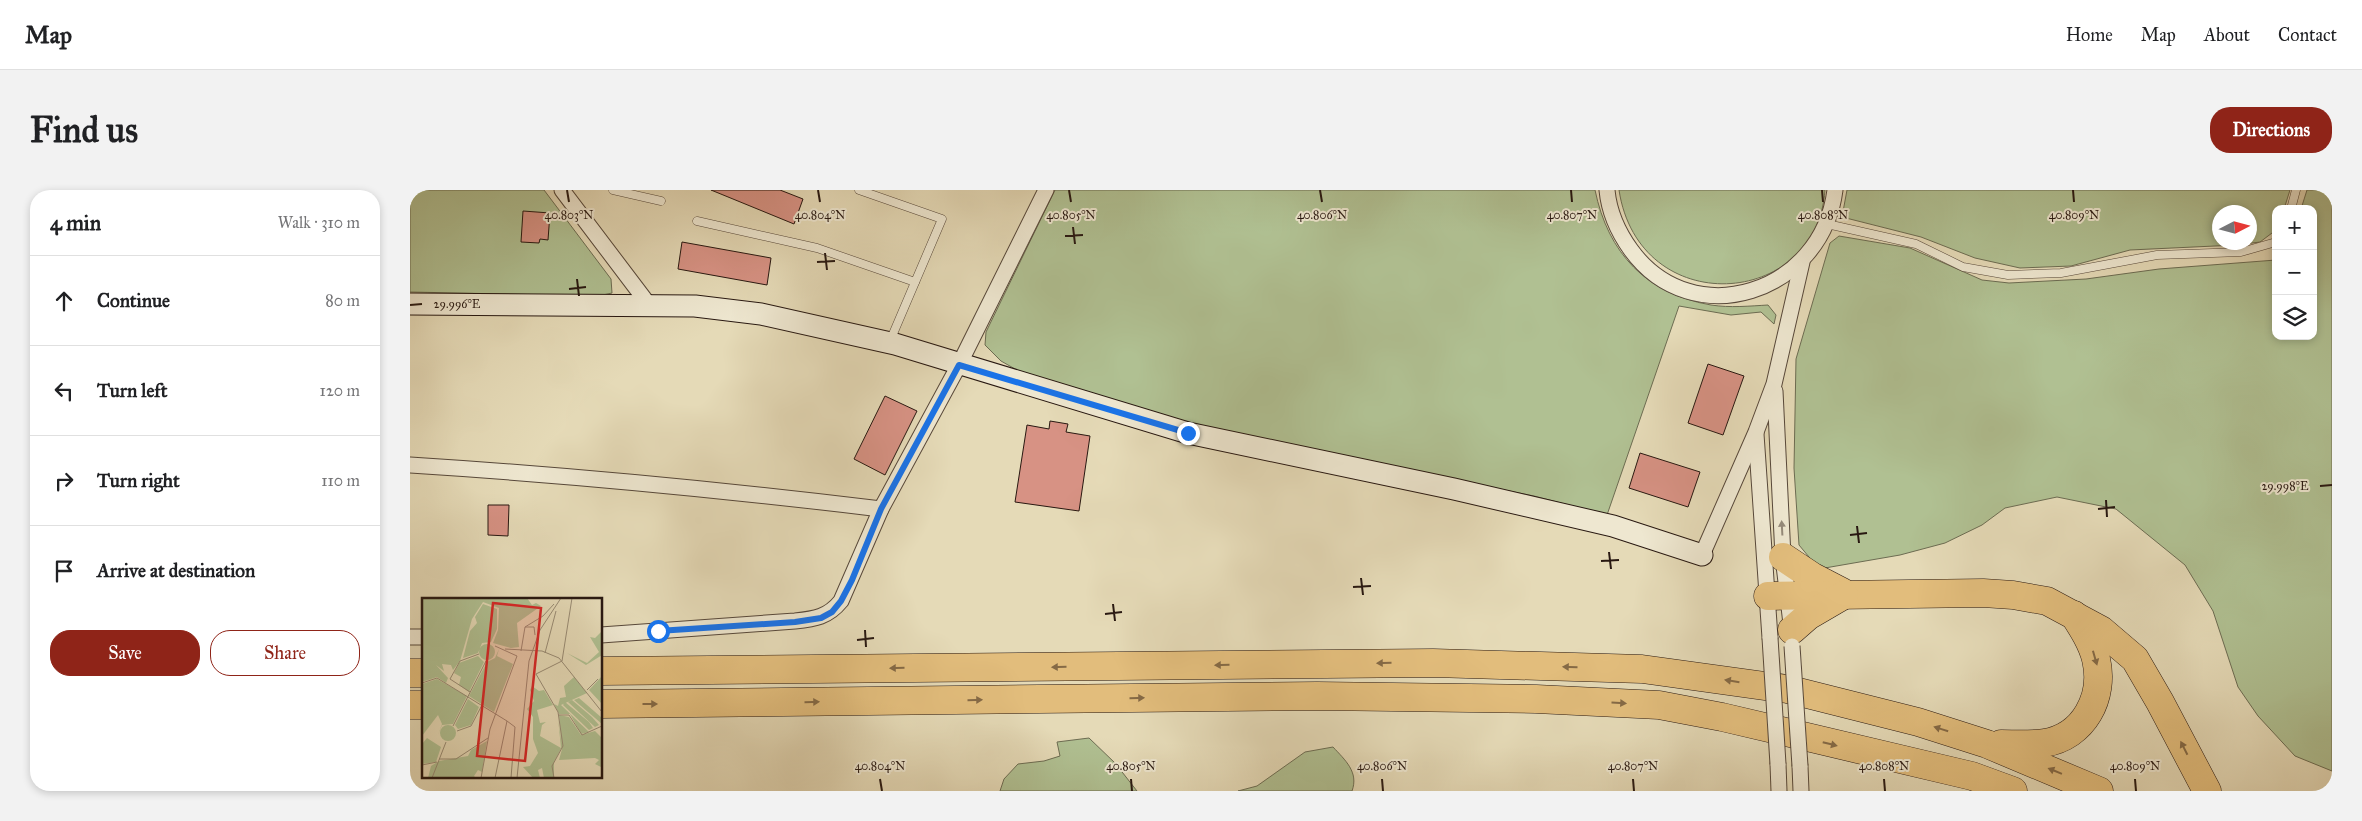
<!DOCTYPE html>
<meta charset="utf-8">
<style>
:root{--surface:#fff;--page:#f2f2f2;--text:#202124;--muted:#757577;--line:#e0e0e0;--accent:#8f2418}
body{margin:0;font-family:"IM FELL Great Primer",serif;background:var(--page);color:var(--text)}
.controls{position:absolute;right:15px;top:15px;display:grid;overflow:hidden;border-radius:10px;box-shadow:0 2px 8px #0003}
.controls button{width:45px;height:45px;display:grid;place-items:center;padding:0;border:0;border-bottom:1px solid var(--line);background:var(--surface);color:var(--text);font:25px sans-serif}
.compass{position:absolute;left:1802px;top:15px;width:45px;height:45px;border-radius:50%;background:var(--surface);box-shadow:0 2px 8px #0003;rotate:84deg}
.stop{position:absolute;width:15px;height:15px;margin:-11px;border:4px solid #1a73e8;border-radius:50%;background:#fff}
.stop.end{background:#1a73e8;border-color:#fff;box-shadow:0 1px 5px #0008}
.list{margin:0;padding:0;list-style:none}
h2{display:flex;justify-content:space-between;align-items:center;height:65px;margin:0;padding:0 20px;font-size:21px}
h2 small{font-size:16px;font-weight:400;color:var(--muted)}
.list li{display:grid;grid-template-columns:32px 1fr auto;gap:15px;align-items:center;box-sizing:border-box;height:90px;padding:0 20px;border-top:1px solid var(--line)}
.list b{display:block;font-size:19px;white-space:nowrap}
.list em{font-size:16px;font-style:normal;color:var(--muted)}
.actions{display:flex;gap:10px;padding:15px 20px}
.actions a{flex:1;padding:11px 0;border:1px solid var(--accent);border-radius:20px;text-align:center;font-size:18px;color:var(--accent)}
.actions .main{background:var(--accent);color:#fff}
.icon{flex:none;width:28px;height:28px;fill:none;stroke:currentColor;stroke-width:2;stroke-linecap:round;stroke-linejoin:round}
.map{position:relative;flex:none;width:1922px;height:601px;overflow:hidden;border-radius:20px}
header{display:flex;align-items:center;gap:30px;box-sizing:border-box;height:70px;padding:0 25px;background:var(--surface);border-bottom:1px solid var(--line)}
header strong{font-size:24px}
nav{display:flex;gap:28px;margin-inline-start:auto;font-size:18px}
.intro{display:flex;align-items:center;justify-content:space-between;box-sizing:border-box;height:120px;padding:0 30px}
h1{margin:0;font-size:35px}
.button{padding:12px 22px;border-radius:20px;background:var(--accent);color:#fff;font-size:18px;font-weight:700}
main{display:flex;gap:30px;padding:0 30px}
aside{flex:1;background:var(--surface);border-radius:20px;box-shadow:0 2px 8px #0003}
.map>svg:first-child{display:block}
.green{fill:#b0c092;stroke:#6c6c52;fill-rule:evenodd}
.building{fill:#d79284;stroke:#281811}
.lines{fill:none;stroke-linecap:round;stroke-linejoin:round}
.lane-casing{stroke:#57483a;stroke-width:9}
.street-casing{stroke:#57483a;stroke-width:17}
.secondary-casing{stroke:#281811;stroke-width:23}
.highway-casing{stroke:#281811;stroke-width:29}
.lane{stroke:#eee7d0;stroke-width:8}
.street{stroke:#eee7d0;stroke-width:15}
.secondary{stroke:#eee7d0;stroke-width:21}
.highway{stroke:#e2bd7c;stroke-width:28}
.street-bridge-casing{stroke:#57483a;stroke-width:17;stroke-linecap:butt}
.street-bridge{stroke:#eee7d0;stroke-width:15}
.oneway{fill:#958a7a}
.oneway2{fill:#856a46}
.route{stroke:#1a73e8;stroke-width:6}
.ticks{fill:none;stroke:#281811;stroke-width:2}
.inset-road{fill:none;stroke:#998c75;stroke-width:1}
.view{fill:#d62828;fill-opacity:0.15;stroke:#d62828;stroke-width:2.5}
.inset-edge{fill:none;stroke:#281811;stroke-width:2.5}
.ticks-label{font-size:12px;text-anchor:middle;fill:#281811;stroke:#eee7d0;stroke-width:4;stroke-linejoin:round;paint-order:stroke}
</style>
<header>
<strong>Map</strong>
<nav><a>Home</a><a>Map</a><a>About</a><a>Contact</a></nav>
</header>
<div class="intro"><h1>Find us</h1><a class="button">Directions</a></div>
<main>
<aside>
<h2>4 min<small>Walk · 310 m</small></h2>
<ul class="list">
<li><svg class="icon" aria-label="ahead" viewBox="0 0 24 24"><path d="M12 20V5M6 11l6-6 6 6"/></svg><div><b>Continue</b></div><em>80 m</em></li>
<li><svg class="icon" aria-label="left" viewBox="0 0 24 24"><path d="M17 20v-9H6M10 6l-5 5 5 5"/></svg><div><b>Turn left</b></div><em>120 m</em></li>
<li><svg class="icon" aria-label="right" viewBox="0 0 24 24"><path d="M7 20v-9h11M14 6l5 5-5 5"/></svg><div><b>Turn right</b></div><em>110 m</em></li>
<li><svg class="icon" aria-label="arrive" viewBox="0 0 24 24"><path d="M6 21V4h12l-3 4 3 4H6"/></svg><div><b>Arrive at destination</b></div></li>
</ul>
<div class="actions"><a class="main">Save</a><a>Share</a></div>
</aside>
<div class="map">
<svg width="1922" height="601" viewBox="0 0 1922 601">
<rect width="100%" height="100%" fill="#e5dab7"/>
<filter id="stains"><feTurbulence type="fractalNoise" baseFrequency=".004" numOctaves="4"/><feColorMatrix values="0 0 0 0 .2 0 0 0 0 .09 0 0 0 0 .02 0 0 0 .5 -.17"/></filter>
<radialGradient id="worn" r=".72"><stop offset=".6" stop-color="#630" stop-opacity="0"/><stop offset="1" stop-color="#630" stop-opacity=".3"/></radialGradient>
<g class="green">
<path d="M0,0H134L201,89L202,103L188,106L0,102Z"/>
<path d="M645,0H1185C1198,63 1236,104 1301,115C1320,118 1340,116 1358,115L1366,125L1364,134L1351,122L1321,125L1269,116L1197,325L1124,306L783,237L621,188L591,171L575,155L576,142Z"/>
<path d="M1209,0H1415C1407,119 1229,131 1209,0Z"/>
<path d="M1437,0H1880L1874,19H1866V40L1850,52L1826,55L1720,60L1661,76L1610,78L1565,68L1511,47L1432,27ZM1810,22H1840V52H1810Z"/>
<path d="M1897,0H1922V581L1885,566L1848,526L1828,497L1803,421L1775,375L1706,319L1647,307L1595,318L1572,335L1535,353L1490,365L1409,379L1389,355L1384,278L1386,169L1420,53L1429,46L1500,58L1572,90L1599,93L1676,89L1749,79L1866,70V146H1903V19H1891Z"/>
<path d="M679,548L705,573L727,601H590L594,589L608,574L634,571L650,566L647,552Z"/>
<path d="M923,557C935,570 949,582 942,601H828L847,596L895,562Z"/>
</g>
<g class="building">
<path d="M301,0H370L393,9L384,34Z"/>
<path d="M113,21L140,23L138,50L130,49L129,53L111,52Z"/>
<path d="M272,52L361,68L357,95L268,79Z"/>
<path d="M1298,174L1334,186L1313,245L1278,233Z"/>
<path d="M475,206L507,221L475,285L444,269Z"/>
<path d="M640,231L658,234L656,242L680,246L669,321L605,312L617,235L639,239Z"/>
<path d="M1230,263L1290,282L1278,317L1219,298Z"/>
<path d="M78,315H99L98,346L78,345Z"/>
</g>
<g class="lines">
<g class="lane-casing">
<g id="lane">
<path d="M203,0L251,11"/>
<path d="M449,0L532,29L480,151"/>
<path d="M1881,19L1886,0"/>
<path d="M287,31L407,58L505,92"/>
<path d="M1417,34L1506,54L1553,77L1598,85L1651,83L1747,65L1831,62L1866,52"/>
</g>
</g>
<g class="street-casing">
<g id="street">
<path d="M152,0L239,115"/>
<path d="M1197,0C1199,22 1208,42 1221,60C1283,145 1412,103 1425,0"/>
<path d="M1365,201L1373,367L1382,442"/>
<path d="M1346,244L1360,448"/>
<path d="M0,275C158,285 314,300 471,319L549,175L636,0"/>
<path d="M1292,365L1346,242L1364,194L1392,72"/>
<path d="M191,445L385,431C405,429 418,427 431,411L471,319"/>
<path d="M0,447H14"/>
<path d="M1368,574L1369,601"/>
<path d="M1390,576L1391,601"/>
</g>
</g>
<g class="secondary-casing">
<path id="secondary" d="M0,114L285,116L351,124L485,154L778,243L1044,299L1203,336L1292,365"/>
</g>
<g class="highway-casing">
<g id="highway">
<path d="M1373,367L1403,387L1432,402"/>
<path d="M1358,406L1573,403L1603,405L1637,411L1691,440L1725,469L1750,512L1797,601"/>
<path d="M1382,440L1398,426L1434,405"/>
<path d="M191,481L1023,473L1232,479L1377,499L1508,532L1577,554L1689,601"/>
<path d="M0,483H14"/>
<path d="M191,514L907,506L1126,509L1249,515L1312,527L1562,586L1603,601"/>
<path d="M0,515H14"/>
<path d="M1591,554C1605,554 1620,555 1634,553C1674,547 1695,507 1686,469C1682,453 1673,439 1664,425"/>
</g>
</g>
<use href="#lane" class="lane"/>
<use href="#street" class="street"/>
<use href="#secondary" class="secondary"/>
<use href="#highway" class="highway"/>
<g class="street-bridge-casing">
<g id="street-bridge">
<path d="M1360,448L1368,574"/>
<path d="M1382,456L1390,576"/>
</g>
</g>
<use href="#street-bridge" class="street-bridge"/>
</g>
<defs><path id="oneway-solid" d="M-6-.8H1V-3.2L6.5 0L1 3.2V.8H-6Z" transform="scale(1.25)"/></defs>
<use class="oneway" href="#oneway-solid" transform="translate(1372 338) rotate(-93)"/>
<g class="oneway2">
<use href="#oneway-solid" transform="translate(1685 468) rotate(74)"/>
<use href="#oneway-solid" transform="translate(974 473) rotate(179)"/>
<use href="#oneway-solid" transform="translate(812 475) rotate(179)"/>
<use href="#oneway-solid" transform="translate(649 477) rotate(179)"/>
<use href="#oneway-solid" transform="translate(1160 477) rotate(-178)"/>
<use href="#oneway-solid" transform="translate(487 478) rotate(179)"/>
<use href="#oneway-solid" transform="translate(1322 491) rotate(-171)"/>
<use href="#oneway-solid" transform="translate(727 508) rotate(-1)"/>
<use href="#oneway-solid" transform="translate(565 510) rotate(-1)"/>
<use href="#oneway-solid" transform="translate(402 512) rotate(-1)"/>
<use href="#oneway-solid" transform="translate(1209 513) rotate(3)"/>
<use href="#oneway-solid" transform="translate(240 514)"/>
<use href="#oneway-solid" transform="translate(1531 539) rotate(-163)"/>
<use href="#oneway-solid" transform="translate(1420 554) rotate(14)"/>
<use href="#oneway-solid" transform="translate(1774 558) rotate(-117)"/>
<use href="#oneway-solid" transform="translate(1645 581) rotate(-158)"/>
</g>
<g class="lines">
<path class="route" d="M248,441L385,432L411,428L422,422L431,411L442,390L471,319L549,175L778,243"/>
</g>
<path class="ticks" d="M157,0L159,12M408,0L410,12M659,0L661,12M910,0L912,12M1161,0L1162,12M1412,0L1413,12M1663,0L1664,12M663,37L665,54M655,46L673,45M415,63L417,80M407,72L425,71M167,89L169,106M159,99L176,97M0,115L12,114M1910,296L1922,295M1696,310L1697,327M1688,319L1705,317M1447,336L1449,353M1440,345L1457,343M1199,362L1201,379M1191,371L1209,370M951,388L953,405M943,397L961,396M703,414L705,431M695,424L712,422M455,440L456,457M447,450L464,448M470,589L472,601M721,589L722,601M972,589L973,601M1223,589L1224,601M1474,589L1475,601M1725,589L1726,601"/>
<g transform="translate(12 408)">
<rect width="180" height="180" fill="#e5dab7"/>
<path d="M0,0H105L110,7L114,5L119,8L95,25L97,49L89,50L71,45L76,32L77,10L61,4L50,21L38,63L31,72L29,67L20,66L22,73L14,67L26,80L24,85L15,79L0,84ZM61,6L75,11V31L69,44L60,45L56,55L41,60L48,33L55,25L53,19ZM180,33V57L177,59L164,67L145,55L165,65L177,54L168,39L173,40ZM57 54a8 8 0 1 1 16 0a8 8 0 1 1-16 0ZM77,51L75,58L91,66L72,114L47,98L65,64L73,60ZM56,58L62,64L47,94L37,87L39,79L32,75L37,65ZM180,78V106L167,92ZM152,79L165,95L139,107L167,134L159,136L148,116H137L132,106L136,108L138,100L144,99L142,88ZM15,81L45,98L31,126L20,127L16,137L20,126L16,117L0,138V86ZM110,88L117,93L122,92L131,107L115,112L118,125L124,124L120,127L118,138L139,150L136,120L140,149L132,164V180H122L120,170L116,172L118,180H111L101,169L108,168L116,155L111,141V119L105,111L112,103L108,92ZM157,100L180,120V126L152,102ZM46,101L57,109L49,127L36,131L33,127ZM150,102L170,119L177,127L173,129L146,104ZM143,104L167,124L171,130L167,132L141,107ZM137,117L147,119L159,137L173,133L180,140L179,169L173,166L177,162L173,160L137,162L140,151ZM18 135a8 8 0 1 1 16 0a8 8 0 1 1-16 0ZM5,140L19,149L14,164L0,166V146ZM65,143L60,174L56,172L52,178L54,180H6L9,168L17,163L46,158L49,152Z" fill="#b0c092"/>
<path class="inset-road" d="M103,29H112L113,37M83,51L120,53L137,60L180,114M99,53L103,29L121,18L132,6M123,55L134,13M140,63L150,0M0,85L15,80L85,123L73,180M165,92L176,81M48,94L28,81L38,63L57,56M136,117H147L160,137L180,128M85,123L93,129L89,180M31,128L64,63M35,133L49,128L60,107M17,161H34L66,140M0,167L15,164M10,180L24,144M59,180L68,131L95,58L73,48M95,180L107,63L118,32L139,0M132,180L130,168L141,148L136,114L114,76L140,63"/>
<path class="view" d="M71,5L119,10L103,163L55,158Z"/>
<rect width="180" height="180" class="inset-edge"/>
</g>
<g class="ticks-label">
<text x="159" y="29">40.803°N</text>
<text x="410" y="29">40.804°N</text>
<text x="661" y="29">40.805°N</text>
<text x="912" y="29">40.806°N</text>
<text x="1162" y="29">40.807°N</text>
<text x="1413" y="29">40.808°N</text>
<text x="1664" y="29">40.809°N</text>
<text x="47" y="118">29.996°E</text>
<text x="1875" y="300">29.998°E</text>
<text x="470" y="580">40.804°N</text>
<text x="721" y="580">40.805°N</text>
<text x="972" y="580">40.806°N</text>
<text x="1223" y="580">40.807°N</text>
<text x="1474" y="580">40.808°N</text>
<text x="1725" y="580">40.809°N</text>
</g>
<rect width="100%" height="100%" filter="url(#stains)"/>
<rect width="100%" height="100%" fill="url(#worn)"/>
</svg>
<div class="controls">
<button>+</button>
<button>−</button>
<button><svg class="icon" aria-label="layers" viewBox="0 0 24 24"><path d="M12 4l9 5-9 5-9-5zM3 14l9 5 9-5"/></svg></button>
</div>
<svg class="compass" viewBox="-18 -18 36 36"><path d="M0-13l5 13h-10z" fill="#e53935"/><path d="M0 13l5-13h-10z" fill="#757577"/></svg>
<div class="stop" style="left:248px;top:441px"></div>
<div class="stop end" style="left:778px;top:243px"></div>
</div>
</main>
